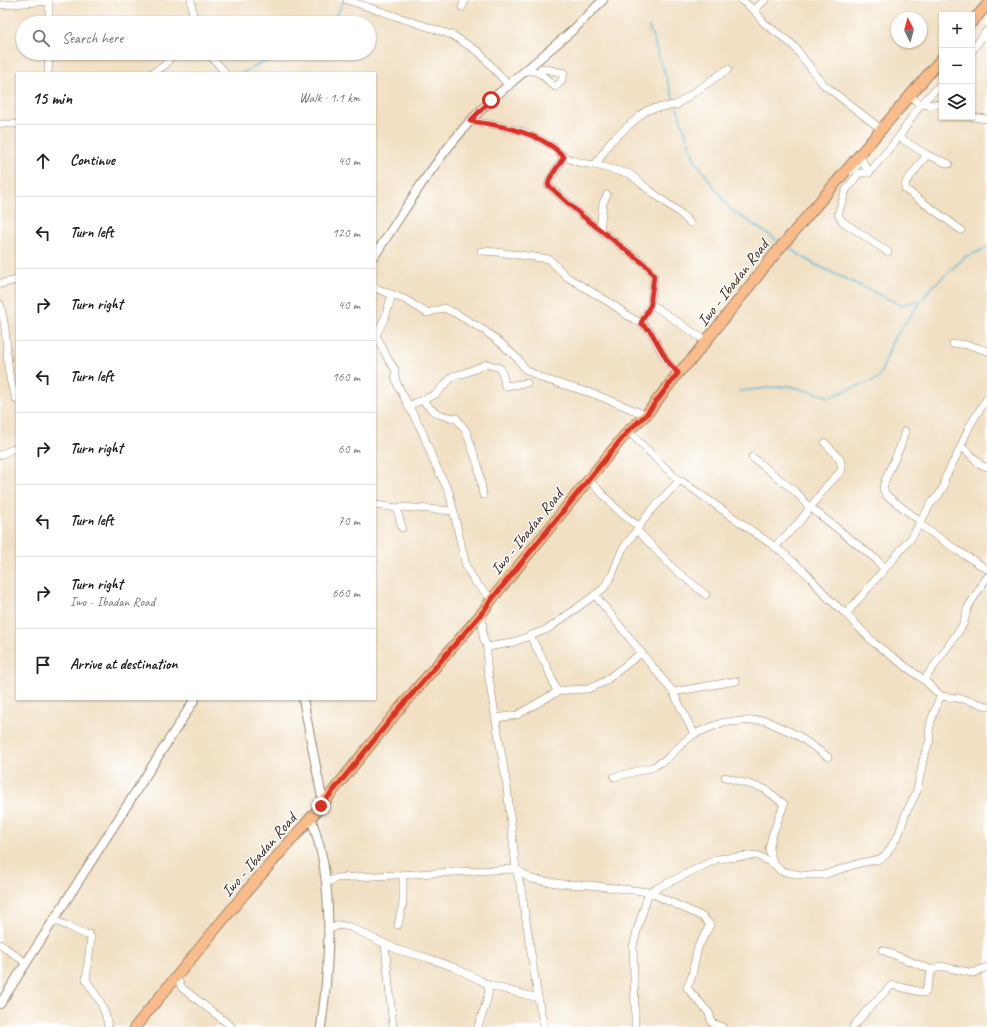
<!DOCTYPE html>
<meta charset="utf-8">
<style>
:root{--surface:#fff;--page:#f6f6f6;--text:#202124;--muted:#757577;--line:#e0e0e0}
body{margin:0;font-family:Caveat,sans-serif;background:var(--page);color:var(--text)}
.controls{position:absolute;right:12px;top:12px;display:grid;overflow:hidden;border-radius:0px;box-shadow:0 1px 3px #0004}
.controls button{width:36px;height:36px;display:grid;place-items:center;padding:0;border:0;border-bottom:1px solid var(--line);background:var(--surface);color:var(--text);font:20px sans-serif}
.compass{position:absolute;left:891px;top:12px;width:36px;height:36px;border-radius:50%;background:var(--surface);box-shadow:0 1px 3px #0004;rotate:354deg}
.stop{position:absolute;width:12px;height:12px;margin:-9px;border:3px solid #d93025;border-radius:50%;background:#fff}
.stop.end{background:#d93025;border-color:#fff;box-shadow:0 1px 4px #0008}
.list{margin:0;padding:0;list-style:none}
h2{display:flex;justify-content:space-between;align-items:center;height:52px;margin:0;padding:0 16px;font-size:17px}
h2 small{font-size:13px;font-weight:400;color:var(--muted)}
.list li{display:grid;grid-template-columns:26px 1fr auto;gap:12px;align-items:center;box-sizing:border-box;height:72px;padding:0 16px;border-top:1px solid var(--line)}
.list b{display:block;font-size:15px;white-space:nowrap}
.list p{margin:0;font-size:13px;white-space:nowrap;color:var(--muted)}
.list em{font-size:13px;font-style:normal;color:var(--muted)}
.icon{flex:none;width:22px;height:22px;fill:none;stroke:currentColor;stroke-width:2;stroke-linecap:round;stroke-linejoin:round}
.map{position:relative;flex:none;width:987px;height:1027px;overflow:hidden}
.search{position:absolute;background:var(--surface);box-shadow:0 1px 3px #0004;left:16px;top:16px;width:360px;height:44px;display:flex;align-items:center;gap:10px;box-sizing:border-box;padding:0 14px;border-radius:22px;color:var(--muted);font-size:15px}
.panel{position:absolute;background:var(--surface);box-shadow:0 1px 3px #0004;left:16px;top:72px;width:360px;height:628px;border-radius:0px}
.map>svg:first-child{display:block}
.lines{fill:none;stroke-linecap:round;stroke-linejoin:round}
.stream{stroke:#5ab9d9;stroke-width:1.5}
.minor-casing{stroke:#968570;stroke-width:8}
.tertiary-casing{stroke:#968570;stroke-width:10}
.primary-casing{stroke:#968570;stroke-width:12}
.minor{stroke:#fff;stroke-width:7}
.tertiary{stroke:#fff;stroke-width:8}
.primary{stroke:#fabc8b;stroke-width:10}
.route{stroke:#d93025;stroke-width:5}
.labels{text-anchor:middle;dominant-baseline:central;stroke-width:3;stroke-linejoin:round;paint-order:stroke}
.street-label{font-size:16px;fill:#3b2a1e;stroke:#fff}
</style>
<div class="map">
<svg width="987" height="1027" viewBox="0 0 987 1027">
<rect width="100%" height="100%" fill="#fff"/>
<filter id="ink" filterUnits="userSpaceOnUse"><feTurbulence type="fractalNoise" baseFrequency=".025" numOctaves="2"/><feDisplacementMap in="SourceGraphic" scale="8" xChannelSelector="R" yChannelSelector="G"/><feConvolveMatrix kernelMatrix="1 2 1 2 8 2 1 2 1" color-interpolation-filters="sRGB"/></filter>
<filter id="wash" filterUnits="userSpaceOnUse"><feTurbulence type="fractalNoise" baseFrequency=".012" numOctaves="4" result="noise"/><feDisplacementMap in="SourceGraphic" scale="16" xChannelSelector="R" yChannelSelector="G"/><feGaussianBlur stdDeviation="0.9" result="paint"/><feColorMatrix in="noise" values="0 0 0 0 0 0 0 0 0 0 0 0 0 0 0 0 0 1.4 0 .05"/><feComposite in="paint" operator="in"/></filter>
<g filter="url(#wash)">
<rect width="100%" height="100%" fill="#f1e0c3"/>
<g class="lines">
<g class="stream">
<path d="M329,23L339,11L344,0"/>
<path d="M649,27L675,103"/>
<path d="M242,73L282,53"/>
<path d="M677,108L695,160L730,209L781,243"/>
<path d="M787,247L814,264L901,305L922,300"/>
<path d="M739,391L790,386L830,397L879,378L893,340L930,289L965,257L987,248"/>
</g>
</g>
</g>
<g filter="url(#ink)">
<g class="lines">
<g class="minor-casing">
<g id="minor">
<path d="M49,0V23"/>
<path d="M191,0L194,23"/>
<path d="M347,0L452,35L479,52L509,86"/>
<path d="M741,0L754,10L764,23L793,45L823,84L881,129"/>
<path d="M0,5L49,1"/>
<path d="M462,7L465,0"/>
<path d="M754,10L765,0"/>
<path d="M972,51L987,30"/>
<path d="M208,53L224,71"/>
<path d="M526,71C532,70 535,71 541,74L555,87L561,82L564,73L541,68L540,73"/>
<path d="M48,73L49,53"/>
<path d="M152,73L164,66L174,53"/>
<path d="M910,95L920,105L942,104"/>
<path d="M972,117L987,119"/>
<path d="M470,121L496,125L524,132L551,145L564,157L581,163L595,165L630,174L649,190L680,213L690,223"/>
<path d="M0,124H17"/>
<path d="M899,137L927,155L949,164"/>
<path d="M927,155L906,182L905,189L961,230"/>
<path d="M564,157L550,179L548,185L581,215L648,267L654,276L651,298V304L706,341"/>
<path d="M595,165L611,141L643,113L650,109L676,105L728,69"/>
<path d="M851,171L862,160L869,173H859L846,190L838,214L842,221L888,252"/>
<path d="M869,173L899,137L920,105L942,83"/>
<path d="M600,230L603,203L607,195"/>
<path d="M481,251L497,252L549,259L567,277L612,304L628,316L641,323L651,332L667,362L678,373"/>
<path d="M0,284L17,280"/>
<path d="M375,288L406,300L427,313L444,308L455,313L485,331L502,344L518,359L525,369L541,378L594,394L646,415"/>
<path d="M392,294L385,318L376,335L389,361L395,369V376L397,384L422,431L434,462L449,492L466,566L475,582L492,599"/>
<path d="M0,304C2,312 4,320 5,329C8,353 6,377 17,400"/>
<path d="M641,323L651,304"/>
<path d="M953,344C965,343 976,347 987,351"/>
<path d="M422,400C434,413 439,416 456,418L466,431L478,465L483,495"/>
<path d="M408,406L436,394L453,376L465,373L487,364L500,368L503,375L505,386L527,383"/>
<path d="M628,431L679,481L683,482L782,552L807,574L829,599L846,614L874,643L924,680L941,696L963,699L987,706"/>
<path d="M905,431L901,445L886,478L883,488L886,495L920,521"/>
<path d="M961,446L974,458L980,465L987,467"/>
<path d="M0,455L17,447"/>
<path d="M752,457L787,485L798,494L810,509"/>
<path d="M589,480C605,496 620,515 639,526"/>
<path d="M375,505L398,508L402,507L454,511"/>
<path d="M810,507L877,560L884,569"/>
<path d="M398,508V513L402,528"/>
<path d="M919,524L958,551L987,569"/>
<path d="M637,530L673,568L706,595"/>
<path d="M775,547L800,521L826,487L842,470L840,459L825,443"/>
<path d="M595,595L673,692L694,734"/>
<path d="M482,613L483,637L487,647V666L507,787L516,869L521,888L538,998L544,1027"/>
<path d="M846,614L912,537L931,503L938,496L944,486L945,478L958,453L969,427L987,398"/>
<path d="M530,636L547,667L557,692"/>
<path d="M487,647L511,643L548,629L603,589L612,575L622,550L649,513L679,481"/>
<path d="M924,680L963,625L968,607L987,577"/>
<path d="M673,692L736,681"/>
<path d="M496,718L517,715L557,692L566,690L588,689L604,682L641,653"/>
<path d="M614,777L653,767L668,758L684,742L694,734L724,722L764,720L797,735L828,757"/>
<path d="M725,777L765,789L784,804L772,836L769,849L773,863L781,871L801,875H823L860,863L880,859L886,855L899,834L905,815L917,791L924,756L930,740L929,732L931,721L938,702L941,696"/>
<path d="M326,883L336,878L516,869L531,879L563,884L589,885L649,892L703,917L710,925L698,947L691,979L687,988L709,1013L712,1023L722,1027"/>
<path d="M53,920L68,926L86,935L89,934L91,938L86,980L100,1001L106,1016L108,1027"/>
<path d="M398,925L403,903V876"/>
<path d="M328,930L339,925L350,927L398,950L428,958L453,967L480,980L488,985L538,998"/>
<path d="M0,944L26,963"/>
<path d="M385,944L393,1027"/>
<path d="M882,950L932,970L940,966L973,973L987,967"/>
<path d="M176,976L182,988L232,1027"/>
<path d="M478,1027C481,1016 491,996 488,985"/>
<path d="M635,1027V1006L633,947L638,927L649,892L717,859L757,855L775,865"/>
<path d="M853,1027L868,1009L892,985L925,993L932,970"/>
</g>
</g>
<g class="tertiary-casing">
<g id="tertiary">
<path d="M375,255L422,183L446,150L470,121L491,100L574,29L603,0"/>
<path d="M303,699L323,803"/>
<path d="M311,817C316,834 322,850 324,868C332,916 328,978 321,1027"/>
<path d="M0,1004L195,699"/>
</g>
</g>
<g class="primary-casing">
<g id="primary">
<path d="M972,22L987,5"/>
<path d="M135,1027L246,892L321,806L400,708L482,613L492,599L628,431L646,415L678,373L692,359L775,254L942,58"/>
</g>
</g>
<use href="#minor" class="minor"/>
<use href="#tertiary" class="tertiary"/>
<use href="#primary" class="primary"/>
</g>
</g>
<g class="lines" filter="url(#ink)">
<path class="route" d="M321,806L400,708L482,613L492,599L628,431L646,415L678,373L668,362L651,332L641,323L651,304V298L654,276L648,267L581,215L548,185L550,178L564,157C560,153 555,148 550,145C526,130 498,125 470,121L491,100"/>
</g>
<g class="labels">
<g class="street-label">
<text transform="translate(733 283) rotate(-52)">Iwo - Ibadan Road</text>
<text transform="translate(527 532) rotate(-51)">Iwo - Ibadan Road</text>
<text transform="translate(259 855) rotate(-49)">Iwo - Ibadan Road</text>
</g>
</g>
</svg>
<div class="controls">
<button>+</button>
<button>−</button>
<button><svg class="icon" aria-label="layers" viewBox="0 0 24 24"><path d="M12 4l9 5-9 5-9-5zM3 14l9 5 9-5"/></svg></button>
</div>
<svg class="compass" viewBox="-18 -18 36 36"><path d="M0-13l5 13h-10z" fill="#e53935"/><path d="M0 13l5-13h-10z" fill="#757577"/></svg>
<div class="stop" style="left:491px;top:100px"></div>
<div class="stop end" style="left:321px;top:806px"></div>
<div class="search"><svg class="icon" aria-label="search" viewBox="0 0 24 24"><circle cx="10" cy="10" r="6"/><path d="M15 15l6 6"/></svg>Search here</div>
<section class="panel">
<h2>15 min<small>Walk · 1.1 km</small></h2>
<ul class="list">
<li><svg class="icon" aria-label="ahead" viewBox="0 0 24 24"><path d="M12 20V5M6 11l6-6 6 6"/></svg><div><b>Continue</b></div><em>40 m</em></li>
<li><svg class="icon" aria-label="left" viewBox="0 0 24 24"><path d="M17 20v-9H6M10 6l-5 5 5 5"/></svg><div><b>Turn left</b></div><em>120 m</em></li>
<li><svg class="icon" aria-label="right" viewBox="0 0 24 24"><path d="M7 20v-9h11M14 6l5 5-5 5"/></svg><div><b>Turn right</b></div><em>40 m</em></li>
<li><svg class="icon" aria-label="left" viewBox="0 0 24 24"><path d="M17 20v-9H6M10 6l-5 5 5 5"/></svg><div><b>Turn left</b></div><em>160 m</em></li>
<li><svg class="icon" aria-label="right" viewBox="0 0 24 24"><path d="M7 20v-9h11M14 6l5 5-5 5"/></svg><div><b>Turn right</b></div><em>60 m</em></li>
<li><svg class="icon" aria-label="left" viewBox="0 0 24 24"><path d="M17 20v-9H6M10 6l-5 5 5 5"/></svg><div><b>Turn left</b></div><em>70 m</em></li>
<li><svg class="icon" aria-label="right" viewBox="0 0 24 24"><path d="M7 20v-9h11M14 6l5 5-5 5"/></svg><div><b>Turn right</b><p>Iwo - Ibadan Road</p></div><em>660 m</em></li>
<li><svg class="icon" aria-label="arrive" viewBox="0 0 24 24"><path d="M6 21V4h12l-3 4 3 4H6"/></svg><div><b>Arrive at destination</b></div></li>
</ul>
</section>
</div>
